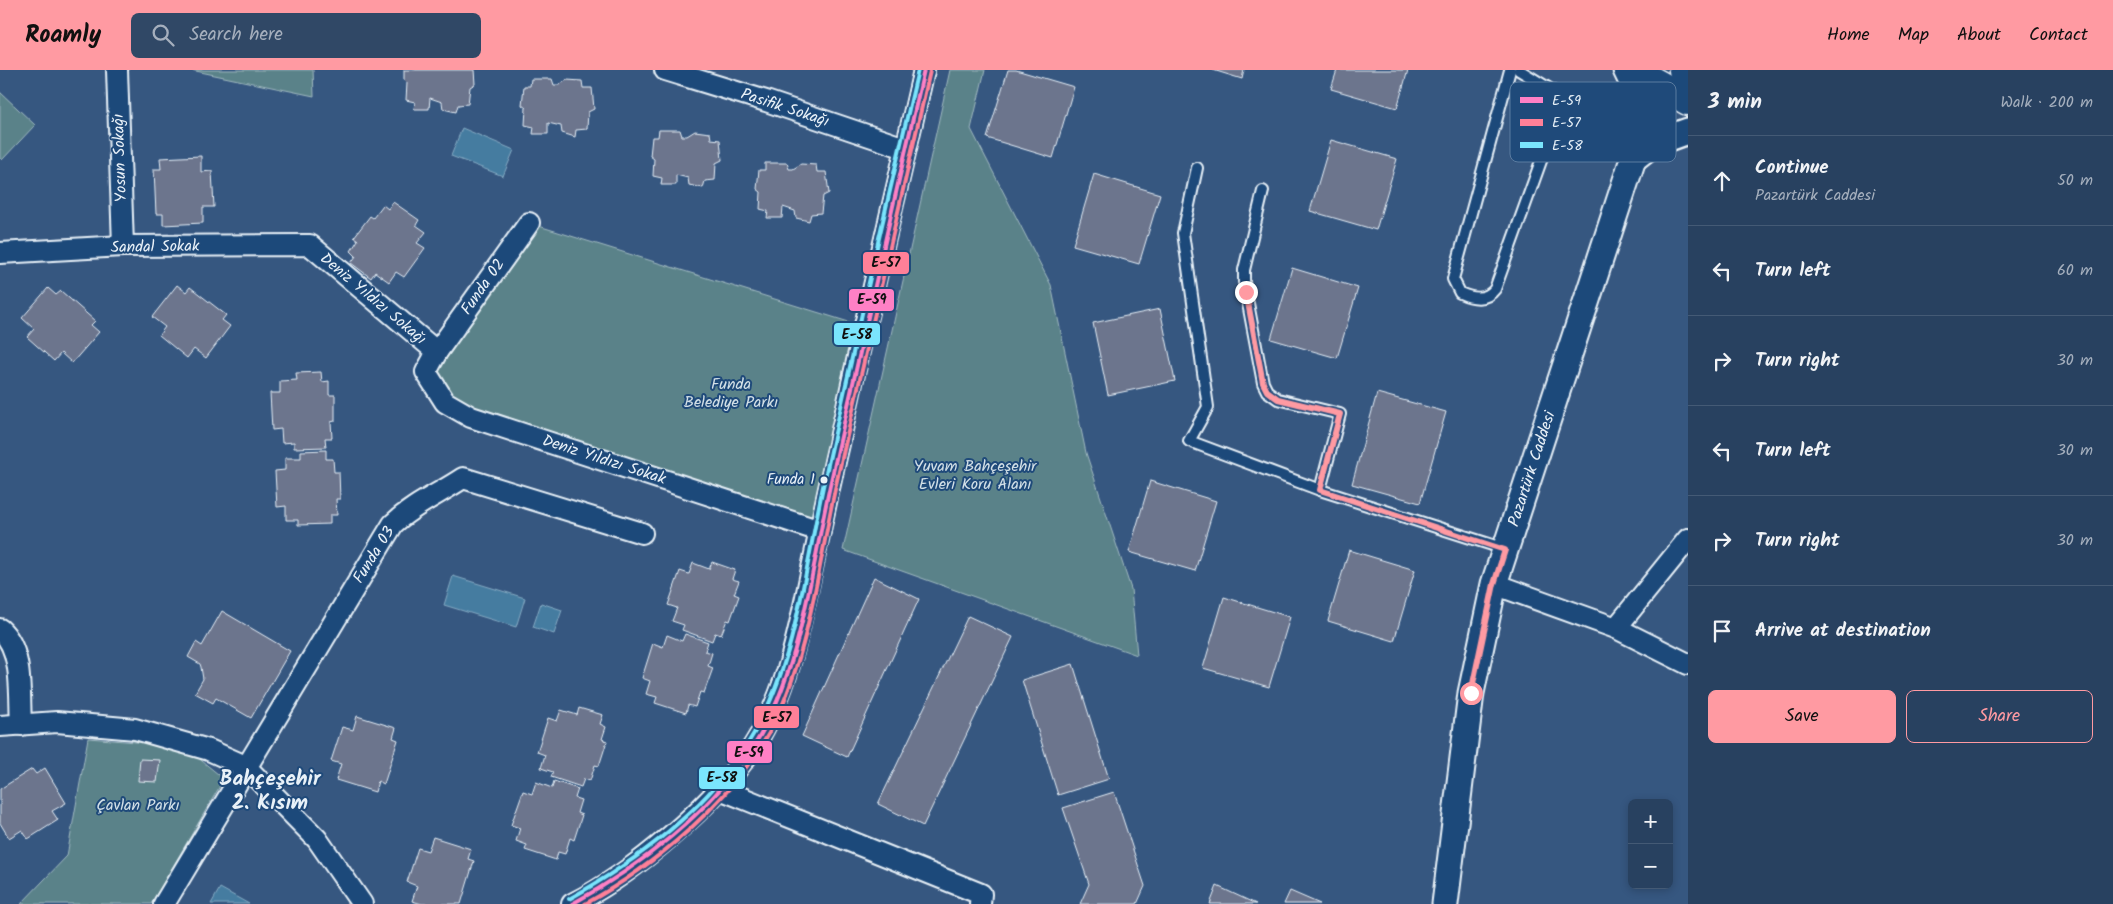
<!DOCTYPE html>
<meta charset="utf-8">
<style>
:root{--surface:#284160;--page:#304866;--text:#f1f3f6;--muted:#a5afbd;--line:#445a75;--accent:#ff9aa2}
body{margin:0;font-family:Kalam,sans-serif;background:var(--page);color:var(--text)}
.controls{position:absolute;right:15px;bottom:15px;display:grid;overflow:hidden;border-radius:8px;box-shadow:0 2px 8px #0003}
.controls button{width:45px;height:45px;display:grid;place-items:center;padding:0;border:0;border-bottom:1px solid var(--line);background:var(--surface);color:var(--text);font:25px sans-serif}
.stop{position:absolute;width:15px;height:15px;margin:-11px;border:4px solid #ff9aa2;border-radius:50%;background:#fff}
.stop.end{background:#ff9aa2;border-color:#fff;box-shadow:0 1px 5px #0008}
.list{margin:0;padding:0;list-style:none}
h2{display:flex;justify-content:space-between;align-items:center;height:65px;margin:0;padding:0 20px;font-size:21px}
h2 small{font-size:16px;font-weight:400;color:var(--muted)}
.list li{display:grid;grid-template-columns:32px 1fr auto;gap:15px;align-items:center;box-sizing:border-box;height:90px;padding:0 20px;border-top:1px solid var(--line)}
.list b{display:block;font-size:19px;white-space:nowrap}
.list p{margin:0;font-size:16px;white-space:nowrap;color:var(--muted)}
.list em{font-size:16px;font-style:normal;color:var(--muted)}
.actions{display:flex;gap:10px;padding:15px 20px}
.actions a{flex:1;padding:11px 0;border:1px solid var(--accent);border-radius:8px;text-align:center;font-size:18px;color:var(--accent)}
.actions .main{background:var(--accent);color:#111}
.icon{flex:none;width:28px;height:28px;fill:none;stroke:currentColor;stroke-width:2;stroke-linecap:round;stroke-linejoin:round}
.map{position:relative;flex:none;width:1688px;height:834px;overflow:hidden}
header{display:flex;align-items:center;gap:30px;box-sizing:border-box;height:70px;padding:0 25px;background:var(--accent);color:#111}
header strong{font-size:24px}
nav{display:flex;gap:28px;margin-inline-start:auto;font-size:18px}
.search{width:350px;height:45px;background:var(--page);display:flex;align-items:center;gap:12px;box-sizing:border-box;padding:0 18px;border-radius:8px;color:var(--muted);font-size:19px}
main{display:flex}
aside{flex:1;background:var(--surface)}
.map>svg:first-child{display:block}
.green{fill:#5a8289;stroke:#a1bac0}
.water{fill:#457ca0;stroke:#86abc3}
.building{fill:#6c748d;stroke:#e8f1f8}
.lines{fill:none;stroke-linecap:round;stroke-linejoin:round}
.service-casing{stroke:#e8f1f8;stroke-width:14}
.minor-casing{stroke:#e8f1f8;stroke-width:24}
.tertiary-casing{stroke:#e8f1f8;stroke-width:29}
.primary-casing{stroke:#e8f1f8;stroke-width:31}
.service{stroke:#1f4a7a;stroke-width:10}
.minor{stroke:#1f4a7a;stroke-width:20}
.tertiary{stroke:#1f4a7a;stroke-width:25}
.primary{stroke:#1f4a7a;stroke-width:28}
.bus-1-casing{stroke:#1f4a7a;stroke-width:8}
.bus-2-casing{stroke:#1f4a7a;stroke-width:8}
.bus-3-casing{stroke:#1f4a7a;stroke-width:8}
.bus-1{stroke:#ff80c5;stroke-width:4}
.bus-2{stroke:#ff8098;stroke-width:4}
.bus-3{stroke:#7ae5fd;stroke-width:4}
.route{stroke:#ff9aa2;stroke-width:6}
.bus-dot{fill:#e8f1f8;stroke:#1f4a7a;stroke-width:2}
.labels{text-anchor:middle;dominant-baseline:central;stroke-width:4;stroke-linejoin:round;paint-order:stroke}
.bus-label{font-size:15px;fill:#e8f1f8;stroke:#1f4a7a;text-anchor:end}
.street-label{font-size:16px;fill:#e8f1f8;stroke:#1f4a7a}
.park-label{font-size:16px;fill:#d3e0e7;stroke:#1f4a7a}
.district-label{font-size:21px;font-weight:bold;fill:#e8f1f8;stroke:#1f4a7a}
.key{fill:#1f4a7a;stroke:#5b7ca0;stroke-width:1}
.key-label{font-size:14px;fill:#e8f1f8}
.line-badge{stroke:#1f4a7a;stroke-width:2}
.pale-badge-label{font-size:14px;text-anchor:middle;font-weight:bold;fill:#111}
</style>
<header>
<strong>Roamly</strong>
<div class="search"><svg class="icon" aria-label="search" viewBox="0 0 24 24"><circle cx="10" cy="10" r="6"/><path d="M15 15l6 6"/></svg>Search here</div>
<nav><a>Home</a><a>Map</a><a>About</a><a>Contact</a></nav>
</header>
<main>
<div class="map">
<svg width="1688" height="834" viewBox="0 0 1688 834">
<rect width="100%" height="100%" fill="#365780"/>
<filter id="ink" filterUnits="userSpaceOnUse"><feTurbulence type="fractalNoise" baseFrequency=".02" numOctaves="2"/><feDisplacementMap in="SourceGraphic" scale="10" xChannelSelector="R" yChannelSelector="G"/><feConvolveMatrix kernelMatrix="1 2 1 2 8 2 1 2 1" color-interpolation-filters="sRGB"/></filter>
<g filter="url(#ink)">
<g class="green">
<path d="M191,0H313L314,26Z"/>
<path d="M950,0H985L971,59L1051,215L1086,383L1131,519L1137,585L843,480Z"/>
<path d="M0,22L35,55L2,90L0,88Z"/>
<path d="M529,153L865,257L820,461L471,347L426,302Z"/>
<path d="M88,668L160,674L191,682L224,709L151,834H21L67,786Z"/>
</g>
<g class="water">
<path d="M462,58L514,80L503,106L451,86Z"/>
<path d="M453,506L525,528L516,557L444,535Z"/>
<path d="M541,533L562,540L554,564L533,557Z"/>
<path d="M220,818L249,834H211Z"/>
</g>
<g class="building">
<path d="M404,0H474L475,14L470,17L468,34L458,35L456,42L443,39L442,32L430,28L429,39H414L415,32L406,30L407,13L404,10Z"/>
<path d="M1008,0H1016L1074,17L1053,88L987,68Z"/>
<path d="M1213,0H1244L1242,9Z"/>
<path d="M1337,0H1408L1397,38L1331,19Z"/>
<path d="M531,9H552L554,15H559L567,10L582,11L583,18H592L594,39L588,42L587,59L576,60L575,67L562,63L561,56L548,53V64H533L534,57L525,55L526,38L522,35L524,16H530Z"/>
<path d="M659,60H680L682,66H687L695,61L710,63L711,69L720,70L722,90L716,93L715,110L705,111L703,118L689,115L688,108L676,105V115H661L662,108L653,106L654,89L650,86L652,67H658Z"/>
<path d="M1331,70L1397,89L1376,160L1310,141Z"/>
<path d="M201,86V102L212,101L214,137H203V153L163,155V144H156L154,99H161L160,88Z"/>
<path d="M765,93H787L789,99H793L801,94L816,95L817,102H826L829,123L823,126L821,143L811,144L809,151L796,148L795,141L783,137L782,148H767L768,141L760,139L761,122L757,119L759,100H765Z"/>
<path d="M1094,104L1160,124L1139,194L1073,175Z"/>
<path d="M393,132L419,150L416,155L426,162L417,173L425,178L404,207L396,202L389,212L375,202L371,208L351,193L356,186L351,181L358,170L354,167L370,146L373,148L383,135L388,139Z"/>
<path d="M1292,198L1358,218L1337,288L1271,269Z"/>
<path d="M177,215L186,222L190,217L226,245L222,250L230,256L206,288L194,279L187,288L159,265L165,257L152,247Z"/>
<path d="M48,218L56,225L61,221L95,251L91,255L99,262L72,293L61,283L54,291L27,267L34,259L22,248Z"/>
<path d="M1160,239L1175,311L1108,325L1093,253Z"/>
<path d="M321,302L322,312L329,311V325H335V351L331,352L332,368H325L326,377L294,378V372L282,373L281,359L272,360L270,323H280V311L297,310L296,303Z"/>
<path d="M1377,323L1446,342L1420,433L1352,414Z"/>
<path d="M326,380V389H333L334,402H339L340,429H336L337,445H330V454L298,455V450H286V436L277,437L275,401L285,400V388H301V381Z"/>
<path d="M1150,411L1216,431L1195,501L1129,482Z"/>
<path d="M1349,480L1415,500L1394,571L1328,551Z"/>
<path d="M712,492L735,500L732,509L739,511L734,524L739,526L730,551L727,550L721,565L715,563L712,571L682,560L684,555L672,551L677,538L668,535L680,501L689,504L693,493L709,499Z"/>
<path d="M874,507L919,529L847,687L802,666Z"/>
<path d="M1224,527L1290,547L1269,617L1203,598Z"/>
<path d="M222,541L290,581L251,648L216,628L213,633L195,623L203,609L201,597L200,594L188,587L196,572L202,576Z"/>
<path d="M968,546L1013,567L923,756L878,734Z"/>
<path d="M685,564L708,572L705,581L712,583L708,596L713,598L704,623L700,622L695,637L688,635L686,643L655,633L657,627L646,624L650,611L642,608L653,573L663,577L667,565L682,571Z"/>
<path d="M1073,594L1109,709L1058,725L1022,610Z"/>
<path d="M579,638L603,645L600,654L606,657L602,669L607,671L599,696L595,695L590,711L584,709L581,717L551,707L553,702L541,698L545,685L537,682L548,648L557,651L561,640L577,645Z"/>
<path d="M357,646L396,658L393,668L398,670L384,714L378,711L375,722L336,710L341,694L331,691L342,657L353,660Z"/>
<path d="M140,689L160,690L157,712L138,711Z"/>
<path d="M45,698L66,733L52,741L58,750L28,769L22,760L9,768L0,753V719L32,699L36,704Z"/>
<path d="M554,711L578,719L575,728L581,730L577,743L582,745L574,770L570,768L565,784L558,782L556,790L525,780L527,775L516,771L520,758L511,755L523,721L532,724L536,712L552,718Z"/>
<path d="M1114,722L1145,816L1137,834H1080L1089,814L1063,738Z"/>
<path d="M433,767L471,779L468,789L474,791L461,834H422L412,831L417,816L407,812L418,778L428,781Z"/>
<path d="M1217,816L1256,834H1210Z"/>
<path d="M1290,821L1320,834H1284Z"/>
</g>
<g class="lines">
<g class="service-casing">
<g id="service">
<path d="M1510,0L1453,209L1460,223C1473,229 1486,231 1495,219L1564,27"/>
<path d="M1519,0L1597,48L1630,85"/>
<path d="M1197,98L1183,163L1208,337L1189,371L1320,420L1505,479"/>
<path d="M1263,121L1244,200V212L1263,313L1267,321L1278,329L1340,344L1320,420"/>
</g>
</g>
<g class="minor-casing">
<g id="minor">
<path d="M117,0L123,176"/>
<path d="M665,0L766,31L905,78"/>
<path d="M529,153L437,282L426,302L445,332L471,347L820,461"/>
<path d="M0,183L123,176L310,175L437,282"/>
<path d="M1494,514L1616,558L1688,594"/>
<path d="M1616,558L1688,469"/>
<path d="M0,559C24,581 19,624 21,655"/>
<path d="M0,656L57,652L135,659L209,680L245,696L317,769L362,834"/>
<path d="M720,719L981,824L980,834"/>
<path d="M164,834L393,454C413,435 439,424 463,408L642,463"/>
<path d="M572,834C633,804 715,734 753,677C786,626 799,562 811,503C820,460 829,417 839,374C865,249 896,124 924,0"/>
</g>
</g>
<g class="tertiary-casing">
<g id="tertiary">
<path d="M1633,89L1652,74L1688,61"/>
<path d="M1445,834L1471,623L1494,514L1633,89C1637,58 1642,28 1626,0"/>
</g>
</g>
<g class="primary-casing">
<g id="primary">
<path d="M1633,0L1688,31"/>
<path d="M1683,0L1688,3"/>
</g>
</g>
<use href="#service" class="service"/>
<use href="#minor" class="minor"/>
<use href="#tertiary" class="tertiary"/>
<use href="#primary" class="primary"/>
<g class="bus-1-casing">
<path id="bus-1" d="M572,834C641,796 709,743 753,677C801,605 812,495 831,411C861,274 893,137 924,0"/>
</g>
<g class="bus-2-casing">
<path id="bus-2" d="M585,834C656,795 728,734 769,663C808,592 818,498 835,419C866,279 898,140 930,1"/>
</g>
<g class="bus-3-casing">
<path id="bus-3" d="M569,829C637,791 706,739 748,673C796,599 805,497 824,412C854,275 886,137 918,0"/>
</g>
<use href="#bus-1" class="bus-1"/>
<use href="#bus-2" class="bus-2"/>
<use href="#bus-3" class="bus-3"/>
</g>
</g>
<g class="lines" filter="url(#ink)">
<path class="route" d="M1246,222L1263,313L1267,321L1278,329L1340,344L1320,420L1505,480L1494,514L1471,623"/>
</g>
<circle class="bus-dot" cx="824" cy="410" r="4.5"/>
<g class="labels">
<g class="bus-label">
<text x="815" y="410">Funda 1</text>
</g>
<g class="street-label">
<text transform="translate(785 38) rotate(18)">Pasifik Sokağı</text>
<text transform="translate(120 88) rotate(-92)">Yosun Sokağı</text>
<text transform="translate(155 177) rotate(-1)">Sandal Sokak</text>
<text transform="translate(483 217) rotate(-55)">Funda 02</text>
<text transform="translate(373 229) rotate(40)">Deniz Yıldızı Sokağı</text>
<text transform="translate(604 390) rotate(18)">Deniz Yıldızı Sokak</text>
<text transform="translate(1532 399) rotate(-72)">Pazartürk Caddesi</text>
<text transform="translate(374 485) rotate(-58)">Funda 03</text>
</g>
<g class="park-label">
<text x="731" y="314">Funda<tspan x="731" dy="18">Belediye Parkı</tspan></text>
<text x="975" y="396">Yuvam Bahçeşehir<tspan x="975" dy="18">Evleri Koru Alanı</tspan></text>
<text x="138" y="735">Çavlan Parkı</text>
</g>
<g class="district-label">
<text x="270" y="709">Bahçeşehir<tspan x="270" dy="24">2. Kısım</tspan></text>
</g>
</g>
<rect x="1510" y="12" width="166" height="80" rx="8" class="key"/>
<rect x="1520" y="27" width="23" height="6" fill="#ff80c5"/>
<rect x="1520" y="49" width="23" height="7" fill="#ff8098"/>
<rect x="1520" y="72" width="23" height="6" fill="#7ae5fd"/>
<g class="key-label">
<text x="1552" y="35">E-59</text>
<text x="1552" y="57">E-57</text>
<text x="1552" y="80">E-58</text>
</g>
<g class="line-badge">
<rect x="862" y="181" width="48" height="24" rx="5" fill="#ff8098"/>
<rect x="848" y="218" width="47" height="24" rx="5" fill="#ff80c5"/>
<rect x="833" y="252" width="48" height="24" rx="5" fill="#7ae5fd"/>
<rect x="753" y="635" width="47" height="24" rx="5" fill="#ff8098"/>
<rect x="726" y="670" width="47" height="24" rx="5" fill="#ff80c5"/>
<rect x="698" y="696" width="48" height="24" rx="5" fill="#7ae5fd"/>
</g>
<g class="pale-badge-label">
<text x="886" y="197">E-57</text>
<text x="872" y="234">E-59</text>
<text x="857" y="269">E-58</text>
<text x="777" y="652">E-57</text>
<text x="749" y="687">E-59</text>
<text x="722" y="712">E-58</text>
</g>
</svg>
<div class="controls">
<button>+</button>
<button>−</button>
</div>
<div class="stop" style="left:1471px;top:623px"></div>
<div class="stop end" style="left:1246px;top:222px"></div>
</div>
<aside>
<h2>3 min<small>Walk · 200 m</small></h2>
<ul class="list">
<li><svg class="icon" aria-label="ahead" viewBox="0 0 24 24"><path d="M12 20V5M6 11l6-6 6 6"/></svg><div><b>Continue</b><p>Pazartürk Caddesi</p></div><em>50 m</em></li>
<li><svg class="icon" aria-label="left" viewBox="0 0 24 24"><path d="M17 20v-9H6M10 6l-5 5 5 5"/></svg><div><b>Turn left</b></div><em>60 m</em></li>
<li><svg class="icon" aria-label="right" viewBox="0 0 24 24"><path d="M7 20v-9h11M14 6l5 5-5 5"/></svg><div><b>Turn right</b></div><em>30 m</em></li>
<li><svg class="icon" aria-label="left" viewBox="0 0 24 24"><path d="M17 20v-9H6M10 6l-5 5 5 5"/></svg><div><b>Turn left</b></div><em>30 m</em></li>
<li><svg class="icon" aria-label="right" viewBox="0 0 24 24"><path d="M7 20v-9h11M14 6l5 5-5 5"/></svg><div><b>Turn right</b></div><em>30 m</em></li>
<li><svg class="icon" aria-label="arrive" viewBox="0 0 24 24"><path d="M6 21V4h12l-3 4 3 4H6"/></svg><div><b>Arrive at destination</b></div></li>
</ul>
<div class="actions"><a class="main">Save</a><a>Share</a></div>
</aside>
</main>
